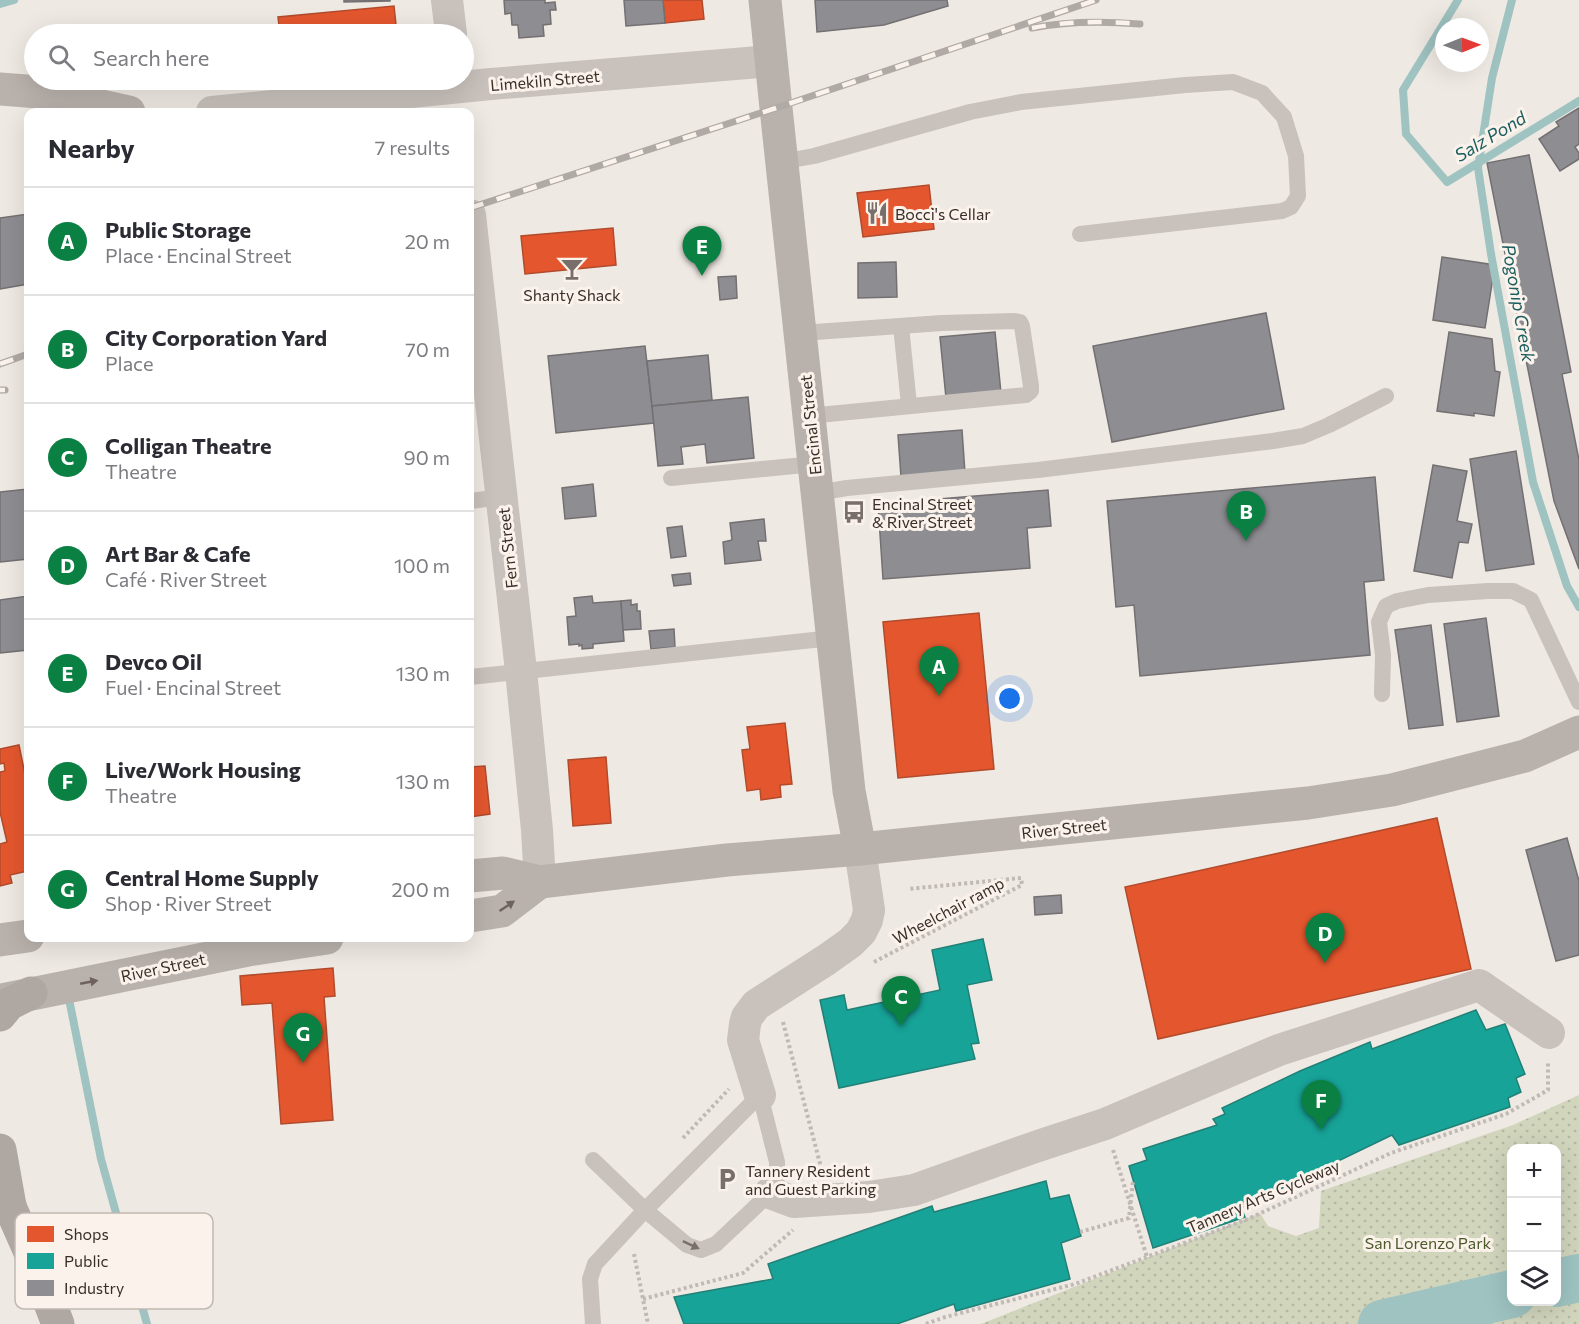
<!DOCTYPE html>
<meta charset="utf-8">
<style>
:root{--surface:#fff;--page:#f7f7f7;--text:#2b2b33;--muted:#7c7c81;--line:#e1e1e2;--accent:#0b8043}
body{margin:0;font-family:Commissioner,sans-serif;background:var(--page);color:var(--text)}
.controls{position:absolute;right:18px;bottom:18px;display:grid;overflow:hidden;border-radius:12px;box-shadow:0 6px 24px #0002}
.controls button{width:54px;height:54px;display:grid;place-items:center;padding:0;border:0;border-bottom:2px solid var(--line);background:var(--surface);color:var(--text);font:30px sans-serif}
.compass{position:absolute;left:1435px;top:18px;width:54px;height:54px;border-radius:50%;background:var(--surface);box-shadow:0 6px 24px #0002;rotate:89deg}
.you{position:absolute;left:1010px;top:699px;width:21px;height:21px;margin:-15px;border:4px solid #fff;border-radius:50%;background:#1a73e8;box-shadow:0 0 0 9px #1a73e833}
.badge{display:grid;place-items:center;width:39px;height:39px;border-radius:50%;background:var(--accent);color:#fff;font-size:20px;font-weight:700}
.pin{position:absolute;translate:-50% -50px;filter:drop-shadow(0 2px 3px #0008)}
.pin::after{content:'';position:absolute;top:32px;width:21px;height:18px;background:inherit;clip-path:polygon(0 0,100% 0,50% 100%)}
.list{margin:0;padding:0;list-style:none}
h2{display:flex;justify-content:space-between;align-items:center;height:78px;margin:0;padding:0 24px;font-size:26px}
h2 small{font-size:20px;font-weight:400;color:var(--muted)}
.list li{display:grid;grid-template-columns:39px 1fr auto;gap:18px;align-items:center;box-sizing:border-box;height:108px;padding:0 24px;border-top:2px solid var(--line)}
.list b{display:block;font-size:22px;white-space:nowrap}
.list p{margin:0;font-size:20px;white-space:nowrap;color:var(--muted)}
.list em{font-size:20px;font-style:normal;color:var(--muted)}
.icon{flex:none;width:33px;height:33px;fill:none;stroke:currentColor;stroke-width:2;stroke-linecap:round;stroke-linejoin:round}
.map{position:relative;flex:none;width:1579px;height:1324px;overflow:hidden}
.search{position:absolute;background:var(--surface);box-shadow:0 6px 24px #0002;left:24px;top:24px;width:450px;height:66px;display:flex;align-items:center;gap:15px;box-sizing:border-box;padding:0 21px;border-radius:33px;color:var(--muted);font-size:22px}
.panel{position:absolute;background:var(--surface);box-shadow:0 6px 24px #0002;left:24px;top:108px;width:450px;height:834px;border-radius:12px}
.map>svg:first-child{display:block}
.grass{fill:url(#grass-dots);fill-rule:evenodd}
.shops{fill:#e4572e;stroke:#b14b2c;stroke-width:1.5}
.public{fill:#17a398;stroke:#228077;stroke-width:1.5}
.industry{fill:#8d8d92;stroke:#747072;stroke-width:1.5}
.lines{fill:none;stroke-linecap:round;stroke-linejoin:round}
.stream{stroke:#9ec3c1;stroke-width:8}
.river{stroke:#9ec3c1;stroke-width:48}
.path{stroke:#c1b9b4;stroke-width:4;stroke-dasharray:3 3;stroke-linecap:butt}
.lane{stroke:#c8c1bc;stroke-width:16}
.street{stroke:#c8c1bc;stroke-width:32}
.secondary{stroke:#b9b1ac;stroke-width:33}
.highway{stroke:#aea7a2;stroke-width:33}
.rail-casing{stroke:#b0aaa6;stroke-width:7}
.rail{stroke:#fbf3eb;stroke-width:4.5;stroke-dasharray:14;stroke-linecap:butt}
.path-bridge{stroke:#c1b9b4;stroke-width:4;stroke-dasharray:3 3;stroke-linecap:butt}
.oneway{fill:#6d625d}
.oneway2{fill:#7a706b}
.labels{text-anchor:middle;dominant-baseline:central;stroke-width:6;stroke-linejoin:round;paint-order:stroke}
.street-label{font-size:16px;fill:#3a2e29;stroke:#fbf3eb}
.poi-label{font-size:16px;fill:#3a2e29;stroke:#fbf3eb;text-anchor:start}
.park-label{font-size:16px;fill:#4c5a2b;stroke:#fbf3eb}
.water-label{font-size:18px;font-style:italic;fill:#1c5e5f;stroke:#fbf3eb}
.key{fill:#fbf3eb;stroke:#c1b8b1;stroke-width:1.5}
.key-label{font-size:16px;fill:#3a2e29}
</style>
<div class="map">
<svg width="1579" height="1324" viewBox="0 0 1579 1324">
<defs>
<pattern id="grass-dots" width="8" height="8" patternUnits="userSpaceOnUse" patternTransform="scale(1.5)"><rect width="8" height="8" fill="#d1d5bc"/><path d="M2 2h.1M6 6h.1" fill="none" stroke="#b4b7a2" stroke-width="1.8" stroke-linecap="round"/></pattern>
</defs>
<rect width="100%" height="100%" fill="#efe9e3"/>
<path class="grass" d="M1579,1095V1324H981L1260,1213L1268,1226L1296,1236L1319,1228L1321,1191L1513,1125ZM1512,1148H1556V1302H1512Z"/>
<g class="shops">
<path d="M663,0H702L704,19L665,23Z"/>
<path d="M394,6L397,34H280L278,17Z"/>
<path d="M929,185L934,229L863,237L857,193Z"/>
<path d="M613,228L616,265L525,274L521,236Z"/>
<path d="M979,613L994,769L898,778L883,622Z"/>
<path d="M785,723L792,784L780,785L781,797L761,800L760,789L747,791L742,750L750,749L747,727Z"/>
<path d="M19,745L28,789V871L10,875L12,883L0,886V844L7,842L0,812V772L5,771L4,763L0,764V749Z"/>
<path d="M606,757L611,823L573,826L568,760Z"/>
<path d="M485,766L490,814L470,817V767Z"/>
<path d="M1437,818L1471,969L1158,1039L1125,887Z"/>
<path d="M333,968L335,996L324,997L333,1120L281,1124L272,1003L242,1005L240,976Z"/>
</g>
<g class="public">
<path d="M983,939L992,980L967,985L979,1043L971,1044L975,1059L839,1088L820,1000L844,995L847,1010L940,990L932,950Z"/>
<path d="M1476,1010L1486,1030L1505,1024L1525,1074L1516,1078L1521,1092L1508,1098L1510,1107L1399,1145L1392,1135L1241,1208L1245,1217L1153,1248L1129,1166L1147,1160L1143,1149L1217,1125L1213,1119L1225,1114L1222,1108L1300,1071L1370,1042L1372,1049Z"/>
<path d="M1046,1181L1050,1199L1069,1195L1081,1236L1061,1243L1070,1279L956,1311L954,1304L897,1324H684L674,1297L773,1279L768,1264L932,1206L934,1212Z"/>
</g>
<g class="industry">
<path d="M344,0H390V1L344,2Z"/>
<path d="M504,0H545V3L555,2L556,10H550L551,24L543,25L544,36L519,38L518,25H512L511,13L505,14Z"/>
<path d="M624,0H663L665,23L626,26Z"/>
<path d="M815,0H947L948,6L884,25L817,32Z"/>
<path d="M1579,108V144L1575,147L1579,153V159L1560,171L1539,139L1559,126L1556,122Z"/>
<path d="M1529,155L1571,372L1562,374L1579,460V569L1554,501L1487,163Z"/>
<path d="M28,214V284L0,289V218Z"/>
<path d="M1442,257L1495,265L1485,328L1433,320Z"/>
<path d="M896,262L897,297L858,298V263Z"/>
<path d="M736,276L737,298L720,300L718,277Z"/>
<path d="M1266,313L1284,409L1112,442L1093,346Z"/>
<path d="M995,332L1001,393L946,398L940,337Z"/>
<path d="M1449,332L1492,339L1495,371L1500,372L1494,416L1474,413V416L1437,411Z"/>
<path d="M645,346L654,423L556,433L548,356Z"/>
<path d="M708,355L712,400L652,406L647,361Z"/>
<path d="M748,397L754,458L707,463L705,444L681,447L683,464L658,466L652,406Z"/>
<path d="M962,430L965,473L901,477L898,435Z"/>
<path d="M1516,451L1534,564L1486,571L1470,459Z"/>
<path d="M1433,465L1467,471L1457,521L1472,524L1468,543L1459,542L1452,578L1414,571Z"/>
<path d="M1375,477L1384,580L1364,582L1370,655L1140,676L1134,605L1116,607L1107,501Z"/>
<path d="M593,484L596,516L565,519L562,488Z"/>
<path d="M28,489V559L0,562V492Z"/>
<path d="M1048,490L1051,526L1027,528L1030,568L883,579L878,504Z"/>
<path d="M764,519L766,541H758L761,560L725,564L723,542L732,540L730,523Z"/>
<path d="M682,526L686,556L671,558L667,528Z"/>
<path d="M690,573L691,584L674,586L672,575Z"/>
<path d="M28,596V650L0,653V600Z"/>
<path d="M592,596L593,603L621,601L624,641L593,644V648L582,649V645L579,646V644L569,645L567,617L576,616L574,598Z"/>
<path d="M631,600V605L637,604V611H640L641,629L623,630L621,601Z"/>
<path d="M1486,618L1499,716L1457,722L1444,624Z"/>
<path d="M1431,625L1443,725L1409,729L1395,630Z"/>
<path d="M674,629L675,647L651,649L649,631Z"/>
<path d="M1567,838L1579,881V955L1556,961L1526,850Z"/>
<path d="M1061,895L1062,913L1035,915L1034,897Z"/>
</g>
<g class="lines">
<g class="stream">
<path d="M1458,0L1403,90L1406,134L1447,182L1579,101"/>
<path d="M1512,0L1492,78L1478,168L1491,254L1533,482L1567,586L1579,607"/>
<path d="M0,4L14,0"/>
<path d="M69,999L101,1159L147,1324"/>
</g>
<g class="river">
<path d="M1556,1283L1579,1278"/>
<path d="M1382,1324L1512,1294"/>
</g>
<g class="path">
<path d="M874,962L1022,885L1021,878L908,889"/>
<path d="M783,1022L822,1171"/>
<path d="M683,1138L729,1089"/>
<path d="M1113,1150L1147,1257"/>
<path d="M634,1254L648,1324"/>
<path d="M643,1299L743,1273L793,1230"/>
<path d="M926,1324L945,1317L1075,1284L1248,1219L1391,1153L1506,1114L1548,1090V1061"/>
</g>
<g class="lane">
<path d="M781,162L814,156L970,112L1021,102L1185,85L1233,82L1262,93L1284,117L1296,156L1298,196L1291,207L1282,211L1080,234"/>
<path d="M901,326L909,405"/>
<path d="M801,333L942,323L1015,321L1020,322L1022,326L1031,386V391L1026,395L808,416"/>
<path d="M671,478L814,464"/>
<path d="M817,493L847,488L1038,470L1273,441L1303,436L1329,425L1386,396"/>
<path d="M470,501L502,497"/>
<path d="M470,677L832,638"/>
<path d="M1382,694L1383,655L1379,622L1386,606L1397,601L1428,595L1488,591H1513L1531,600L1579,702"/>
<path d="M593,1160L645,1210L687,1245L701,1250L716,1244L770,1193L777,1178V1162L760,1095"/>
<path d="M593,1324L590,1279L595,1264L645,1210L760,1095"/>
</g>
<g class="street">
<path d="M447,0L451,34"/>
<path d="M212,112L491,84L771,61"/>
<path d="M470,215L521,671L537,830L540,882"/>
<path d="M760,1095L743,1040L745,1024L747,1017L756,1005L826,960L850,943L861,932L867,920L869,910L860,849"/>
<path d="M770,1193L794,1202L869,1197L914,1190L1038,1146L1105,1124L1279,1050L1479,985L1549,1033"/>
</g>
<g class="secondary">
<path d="M765,0L776,108L849,791L860,849"/>
<path d="M0,89L39,92L129,112"/>
<path d="M470,876L503,873L540,882L727,860L860,849L1308,803L1392,790L1525,756L1579,732"/>
<path d="M470,916L502,911L540,882"/>
<path d="M0,940L28,936"/>
<path d="M2,1000L248,950L327,938"/>
</g>
<g class="highway">
<path d="M0,1015L9,1004L31,993"/>
<path d="M0,1150L10,1206"/>
<path d="M0,1184L33,1259L58,1324"/>
</g>
<g class="rail-casing">
<g id="rail">
<path d="M1032,28C1067,21 1104,21 1140,24"/>
<path d="M470,208L776,108L1096,0"/>
<path d="M0,364L28,354"/>
<path d="M0,390H5"/>
</g>
</g>
<use href="#rail" class="rail"/>
<path class="path-bridge" d="M1080,1232L1129,1218L1133,1181"/>
</g>
<defs><path id="oneway-solid" d="M-6-.8H1V-3.2L6.5 0L1 3.2V.8H-6Z" transform="scale(1.5)"/></defs>
<g class="oneway">
<use href="#oneway-solid" transform="translate(507 906) rotate(-34)"/>
<use href="#oneway-solid" transform="translate(89 982) rotate(-11)"/>
</g>
<use class="oneway2" href="#oneway-solid" transform="translate(691 1245) rotate(25)"/>
<defs>
<g id="restaurant-bare" transform="scale(1.8)"><path d="M-5-6h1v4h1v-4h1v4h1v-4h1v5L-1.5 .5V6h-2V.5L-5-1ZM5-6V6H3V1.5H1.5Q1.5-4 5-6Z" fill="#796f6a" stroke="#fbf3eb" stroke-width="2.5" paint-order="stroke"/></g>
<g id="bar-bare" transform="scale(1.8)"><path d="M-6-5H6L.8 .8V4.5H3.5V6h-7V4.5H-.8V.8Z" fill="#796f6a" stroke="#fbf3eb" stroke-width="2.5" paint-order="stroke"/></g>
<g id="bus-bare" transform="scale(1.8)"><path d="M-5-6H5V4H4V6H2V4H-2V6H-4V4H-5ZM-3.5-4V0h7V-4ZM-3.5 1.2v1.5H-2V1.2ZM2 1.2v1.5H3.5V1.2Z" fill="#796f6a" stroke="#fbf3eb" stroke-width="2.5" paint-order="stroke"/></g>
<g id="parking-bare" transform="scale(1.8)"><path d="M-3.5-5.5H1a3.5 3.5 0 0 1 0 7H-1V5.5H-3.5ZM-1-3.4V-.6H.8a1.4 1.4 0 0 0 0-2.8Z" fill="#796f6a" stroke="#fbf3eb" stroke-width="2.5" paint-order="stroke"/></g>
</defs>
<g fill-rule="evenodd">
<use href="#restaurant-bare" x="877" y="213"/>
<use href="#bar-bare" x="572" y="269"/>
<use href="#bus-bare" x="854" y="512"/>
<use href="#parking-bare" x="727" y="1179"/>
</g>
<g class="labels">
<g class="street-label">
<text transform="translate(545 80) rotate(-5)">Limekiln Street</text>
<text transform="translate(810 425) rotate(-96)">Encinal Street</text>
<text transform="translate(507 548) rotate(-96)">Fern Street</text>
<text transform="translate(1064 828) rotate(-6)">River Street</text>
<text transform="translate(948 910) rotate(-28)">Wheelchair ramp</text>
<text transform="translate(163 967) rotate(-12)">River Street</text>
<text transform="translate(1263 1196) rotate(-23)">Tannery Arts Cycleway</text>
</g>
<g class="poi-label">
<text x="895" y="213">Bocci's Cellar</text>
<text x="572" y="294" text-anchor="middle">Shanty Shack</text>
<text x="872" y="503">Encinal Street<tspan x="872" dy="18">&amp; River Street</tspan></text>
<text x="745" y="1170">Tannery Resident<tspan x="745" dy="18">and Guest Parking</tspan></text>
</g>
<g class="park-label">
<text x="1428" y="1242">San Lorenzo Park</text>
</g>
<g class="water-label">
<text transform="translate(1490 136) rotate(-31)">Salz Pond</text>
<text transform="translate(1519 303) rotate(80)">Pogonip Creek</text>
</g>
</g>
<rect x="15" y="1213" width="198" height="96" rx="9" class="key"/>
<rect x="27" y="1226" width="27" height="16" fill="#e4572e"/>
<rect x="27" y="1253" width="27" height="16" fill="#17a398"/>
<rect x="27" y="1280" width="27" height="16" fill="#8d8d92"/>
<g class="key-label">
<text x="64" y="1240">Shops</text>
<text x="64" y="1267">Public</text>
<text x="64" y="1294">Industry</text>
</g>
</svg>
<div class="controls">
<button>+</button>
<button>−</button>
<button><svg class="icon" aria-label="layers" viewBox="0 0 24 24"><path d="M12 4l9 5-9 5-9-5zM3 14l9 5 9-5"/></svg></button>
</div>
<svg class="compass" viewBox="-18 -18 36 36"><path d="M0-13l5 13h-10z" fill="#e53935"/><path d="M0 13l5-13h-10z" fill="#7c7c81"/></svg>
<div class="you"></div>
<div class="pin badge" style="left:939px;top:696px">A</div>
<div class="pin badge" style="left:1246px;top:541px">B</div>
<div class="pin badge" style="left:901px;top:1026px">C</div>
<div class="pin badge" style="left:1325px;top:963px">D</div>
<div class="pin badge" style="left:702px;top:276px">E</div>
<div class="pin badge" style="left:1321px;top:1130px">F</div>
<div class="pin badge" style="left:303px;top:1063px">G</div>
<div class="search"><svg class="icon" aria-label="search" viewBox="0 0 24 24"><circle cx="10" cy="10" r="6"/><path d="M15 15l6 6"/></svg>Search here</div>
<section class="panel">
<h2>Nearby<small>7 results</small></h2>
<ul class="list">
<li><span class="badge">A</span><div><b>Public Storage</b><p>Place · Encinal Street</p></div><em>20 m</em></li>
<li><span class="badge">B</span><div><b>City Corporation Yard</b><p>Place</p></div><em>70 m</em></li>
<li><span class="badge">C</span><div><b>Colligan Theatre</b><p>Theatre</p></div><em>90 m</em></li>
<li><span class="badge">D</span><div><b>Art Bar &amp; Cafe</b><p>Café · River Street</p></div><em>100 m</em></li>
<li><span class="badge">E</span><div><b>Devco Oil</b><p>Fuel · Encinal Street</p></div><em>130 m</em></li>
<li><span class="badge">F</span><div><b>Live/Work Housing</b><p>Theatre</p></div><em>130 m</em></li>
<li><span class="badge">G</span><div><b>Central Home Supply</b><p>Shop · River Street</p></div><em>200 m</em></li>
</ul>
</section>
</div>
